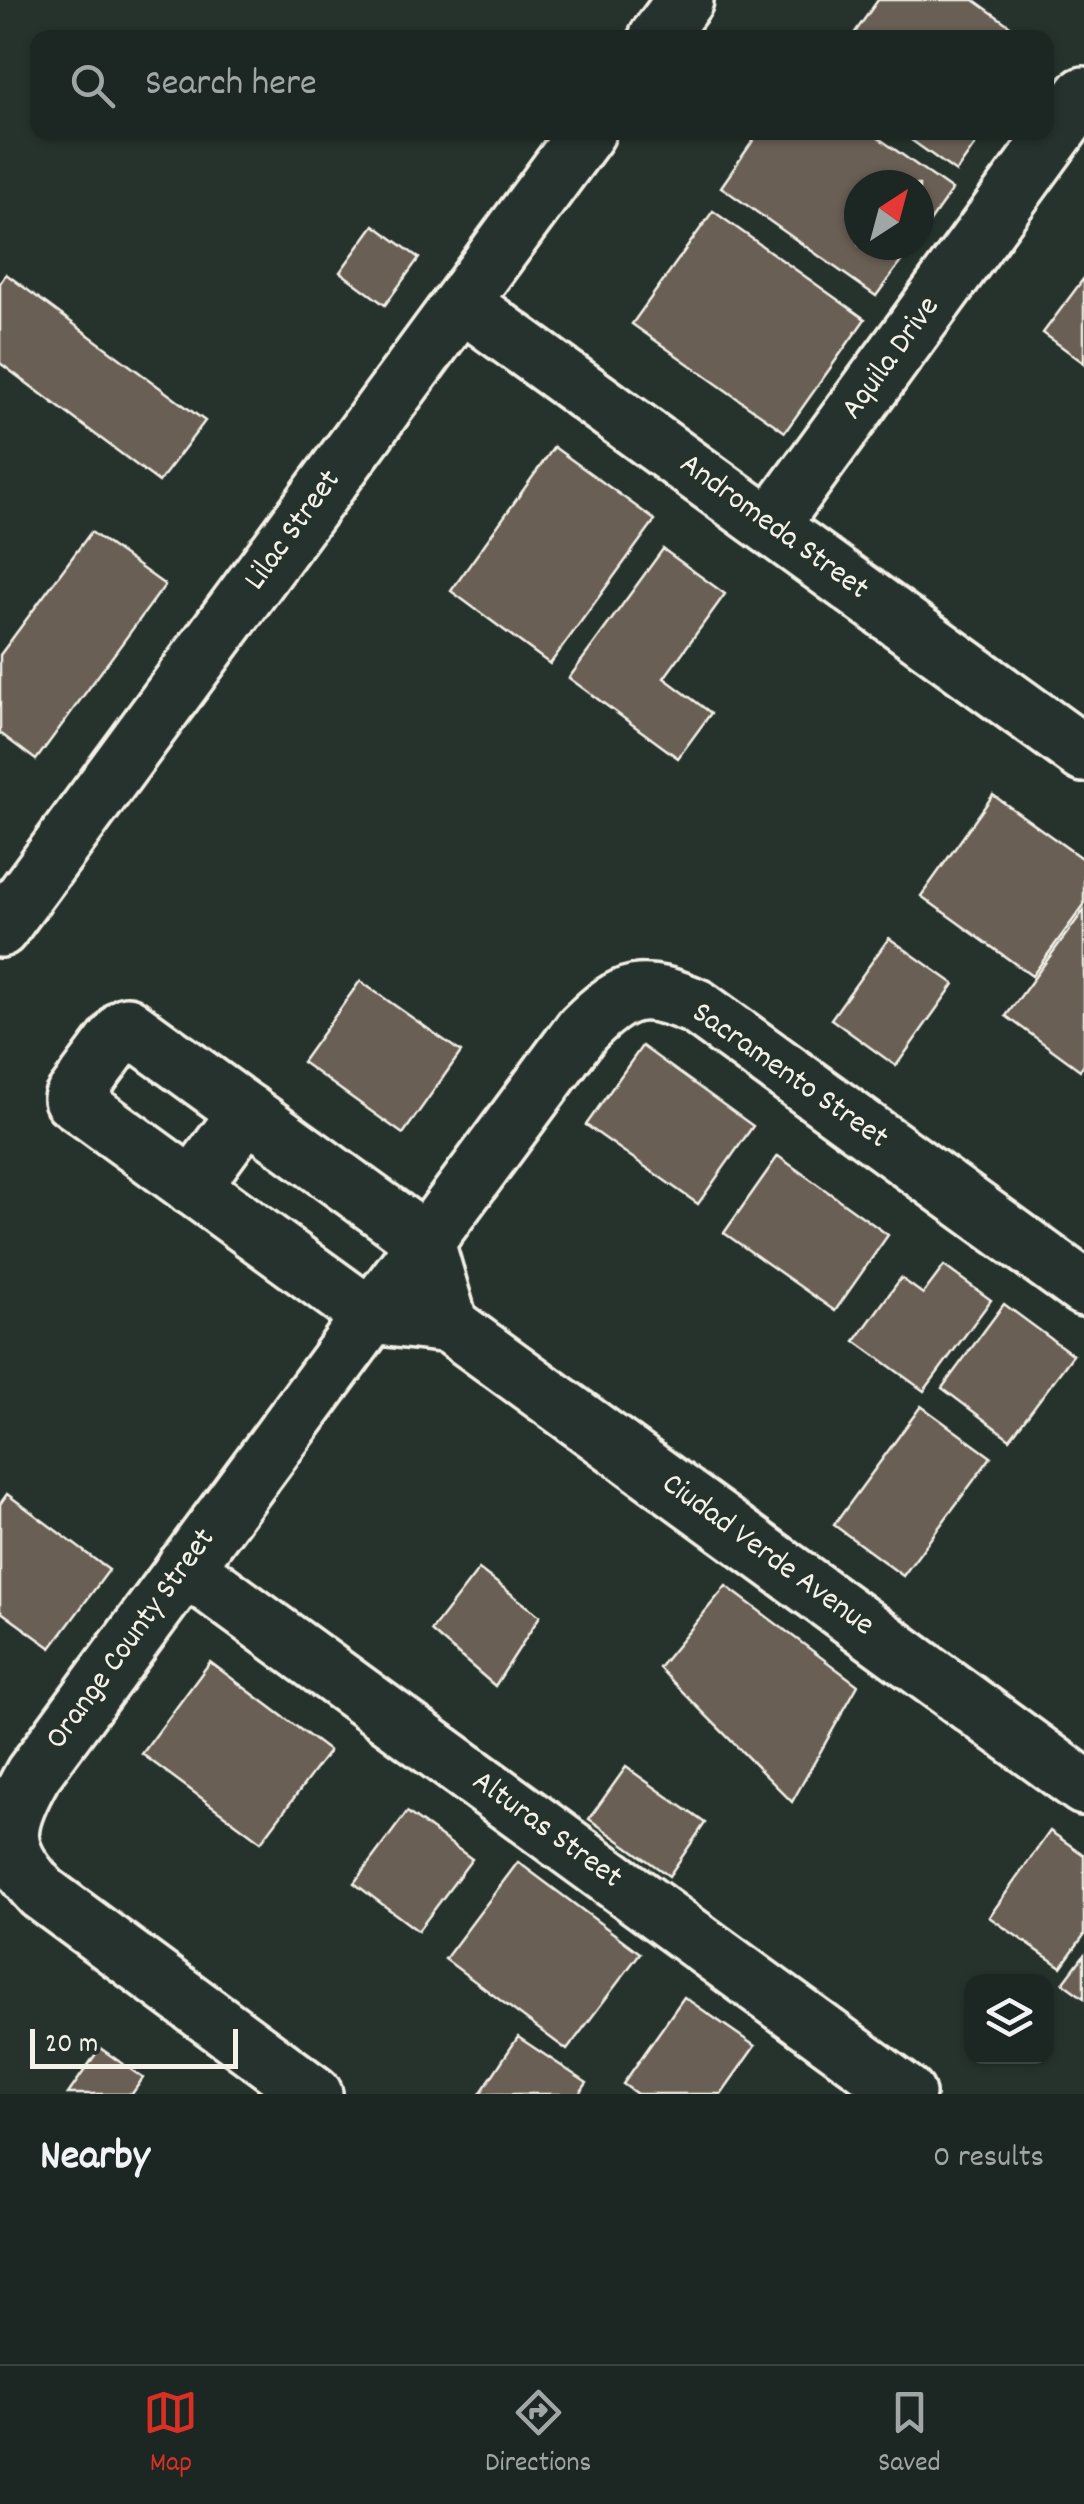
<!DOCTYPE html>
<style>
:root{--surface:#1c2622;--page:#29322f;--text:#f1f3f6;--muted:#a0a5a5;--line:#3a4340;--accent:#d93025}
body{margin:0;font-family:Dekko,sans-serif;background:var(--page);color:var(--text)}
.controls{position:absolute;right:30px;bottom:30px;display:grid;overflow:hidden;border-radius:20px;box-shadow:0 2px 8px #0004}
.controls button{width:90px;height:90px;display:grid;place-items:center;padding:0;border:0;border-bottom:2px solid var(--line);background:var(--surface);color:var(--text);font:50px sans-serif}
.compass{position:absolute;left:844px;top:170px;width:90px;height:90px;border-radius:50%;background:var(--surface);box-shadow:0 2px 8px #0004;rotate:36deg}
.scale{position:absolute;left:30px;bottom:25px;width:208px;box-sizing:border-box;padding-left:10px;border:5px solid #f4f1e8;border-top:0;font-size:28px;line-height:35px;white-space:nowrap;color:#f4f1e8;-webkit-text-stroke:8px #26332d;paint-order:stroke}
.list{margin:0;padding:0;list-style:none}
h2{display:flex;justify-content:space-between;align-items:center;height:130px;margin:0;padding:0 40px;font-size:42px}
h2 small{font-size:32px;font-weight:400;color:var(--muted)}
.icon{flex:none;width:55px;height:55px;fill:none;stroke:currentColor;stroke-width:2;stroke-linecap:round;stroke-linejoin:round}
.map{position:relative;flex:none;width:1084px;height:2094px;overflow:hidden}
.search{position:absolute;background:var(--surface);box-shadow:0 2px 8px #0004;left:30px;right:30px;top:30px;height:110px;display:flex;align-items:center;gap:25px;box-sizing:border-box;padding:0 35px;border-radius:20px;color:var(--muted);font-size:38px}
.sheet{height:270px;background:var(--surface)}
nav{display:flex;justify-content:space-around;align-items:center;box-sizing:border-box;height:140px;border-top:2px solid var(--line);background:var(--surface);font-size:28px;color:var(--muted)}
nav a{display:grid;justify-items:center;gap:5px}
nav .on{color:var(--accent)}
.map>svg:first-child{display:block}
.building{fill:#695e54;stroke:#f4f1e8;stroke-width:2.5}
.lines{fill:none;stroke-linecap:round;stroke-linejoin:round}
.street-casing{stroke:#f4f1e8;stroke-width:62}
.street{stroke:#26332d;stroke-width:55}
.labels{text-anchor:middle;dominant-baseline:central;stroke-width:8;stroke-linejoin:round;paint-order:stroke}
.street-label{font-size:32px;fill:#f4f1e8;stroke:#26332d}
</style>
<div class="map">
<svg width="1084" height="2094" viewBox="0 0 1084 2094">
<rect width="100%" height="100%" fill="#26332d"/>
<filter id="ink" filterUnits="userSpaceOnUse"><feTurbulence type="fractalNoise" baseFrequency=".01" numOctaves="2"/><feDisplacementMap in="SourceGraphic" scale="20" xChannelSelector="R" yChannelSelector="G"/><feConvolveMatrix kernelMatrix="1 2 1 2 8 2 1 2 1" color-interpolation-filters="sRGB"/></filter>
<g filter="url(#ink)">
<g class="building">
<path d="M878,0H974L1027,38H851Z"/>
<path d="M759,132H870L952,190L919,237V185H859V245H913L876,296L721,187Z"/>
<path d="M900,132H984L956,172Z"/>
<path d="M713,211L865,319L785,432L632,324Z"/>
<path d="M374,225L419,258L385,305L340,272Z"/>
<path d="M6,274L205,421L159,482L0,363V283Z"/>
<path d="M1084,278V363L1043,333Z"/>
<path d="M554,447L655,520L550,664L451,591Z"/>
<path d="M91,532L165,585L36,760L0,733V655Z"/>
<path d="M663,549L725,594L664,678L711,713L678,758L569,678Z"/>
<path d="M993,795L1084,860V905L1032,976L921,896Z"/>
<path d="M1084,910V1064L1080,1070L1006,1016Z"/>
<path d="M889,938L954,984L896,1066L831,1019Z"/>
<path d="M360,981L461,1052L403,1134L302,1062Z"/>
<path d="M642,1046L753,1126L698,1204L586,1125Z"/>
<path d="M778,1156L888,1235L835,1311L724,1233Z"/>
<path d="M944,1266L991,1300L924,1391L855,1341L901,1278L923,1294Z"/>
<path d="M1004,1304L1073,1355L1010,1439L942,1388Z"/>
<path d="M921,1406L991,1457L903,1576L834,1525Z"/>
<path d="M7,1494L109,1570L51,1648L0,1611V1504Z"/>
<path d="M479,1569L540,1616L495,1686L431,1631Z"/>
<path d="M726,1586L858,1685L792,1802L659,1668Z"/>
<path d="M210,1662L329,1751L261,1842L142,1754Z"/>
<path d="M626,1767L705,1823L669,1876L589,1819Z"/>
<path d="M407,1812L472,1859L418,1931L354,1883Z"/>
<path d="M1050,1831L1084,1855V1935L1061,1967L989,1917Z"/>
<path d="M518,1862L640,1953L567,2050L445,1959Z"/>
<path d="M1084,1955V1998L1063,1983Z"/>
<path d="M684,1997L755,2046L721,2094H637L623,2084Z"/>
<path d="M518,2037L587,2083L579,2094H480Z"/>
<path d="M100,2048L143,2078L132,2094H68Z"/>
</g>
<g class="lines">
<g class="street-casing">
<g id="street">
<path d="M657,38L685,0"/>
<path d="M462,303L1084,754"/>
<path d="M770,526L1084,95"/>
<path d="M0,929L587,132"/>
<path d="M192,1187L247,1112"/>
<path d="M450,1325L426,1242L127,1025L72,1099L370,1316L450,1325L1084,1787"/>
<path d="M185,1567L907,2094"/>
<path d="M314,2094L42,1893C0,1848 3,1827 33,1774L583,1029C625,987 642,984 697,1007L1084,1288"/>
</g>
</g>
<use href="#street" class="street"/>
</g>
</g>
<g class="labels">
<g class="street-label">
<text transform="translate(892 359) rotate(-54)">Aquila Drive</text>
<text transform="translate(773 528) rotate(36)">Andromeda Street</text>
<text transform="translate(294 531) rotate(-54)">Lilac Street</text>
<text transform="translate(789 1077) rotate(35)">Sacramento Street</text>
<text transform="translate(767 1556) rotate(36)">Ciudad Verde Avenue</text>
<text transform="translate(132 1640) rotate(-54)">Orange County Street</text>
<text transform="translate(546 1831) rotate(36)">Alturas Street</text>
</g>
</g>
</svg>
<div class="controls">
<button><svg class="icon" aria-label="layers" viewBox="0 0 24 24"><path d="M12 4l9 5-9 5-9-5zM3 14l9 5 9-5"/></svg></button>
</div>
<svg class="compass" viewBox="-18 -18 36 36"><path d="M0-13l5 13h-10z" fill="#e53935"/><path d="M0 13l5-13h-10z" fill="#a0a5a5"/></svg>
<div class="scale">20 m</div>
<div class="search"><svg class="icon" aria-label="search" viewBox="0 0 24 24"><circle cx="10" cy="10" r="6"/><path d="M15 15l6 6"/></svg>Search here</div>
</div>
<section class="sheet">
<h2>Nearby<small>0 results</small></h2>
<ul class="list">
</ul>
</section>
<nav>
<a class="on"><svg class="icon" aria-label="map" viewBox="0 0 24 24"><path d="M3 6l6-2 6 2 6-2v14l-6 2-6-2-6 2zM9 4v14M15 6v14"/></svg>Map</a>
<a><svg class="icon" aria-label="directions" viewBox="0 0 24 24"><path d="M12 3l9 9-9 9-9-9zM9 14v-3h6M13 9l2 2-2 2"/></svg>Directions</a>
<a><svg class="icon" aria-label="saved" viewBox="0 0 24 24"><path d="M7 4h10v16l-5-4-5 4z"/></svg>Saved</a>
</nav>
